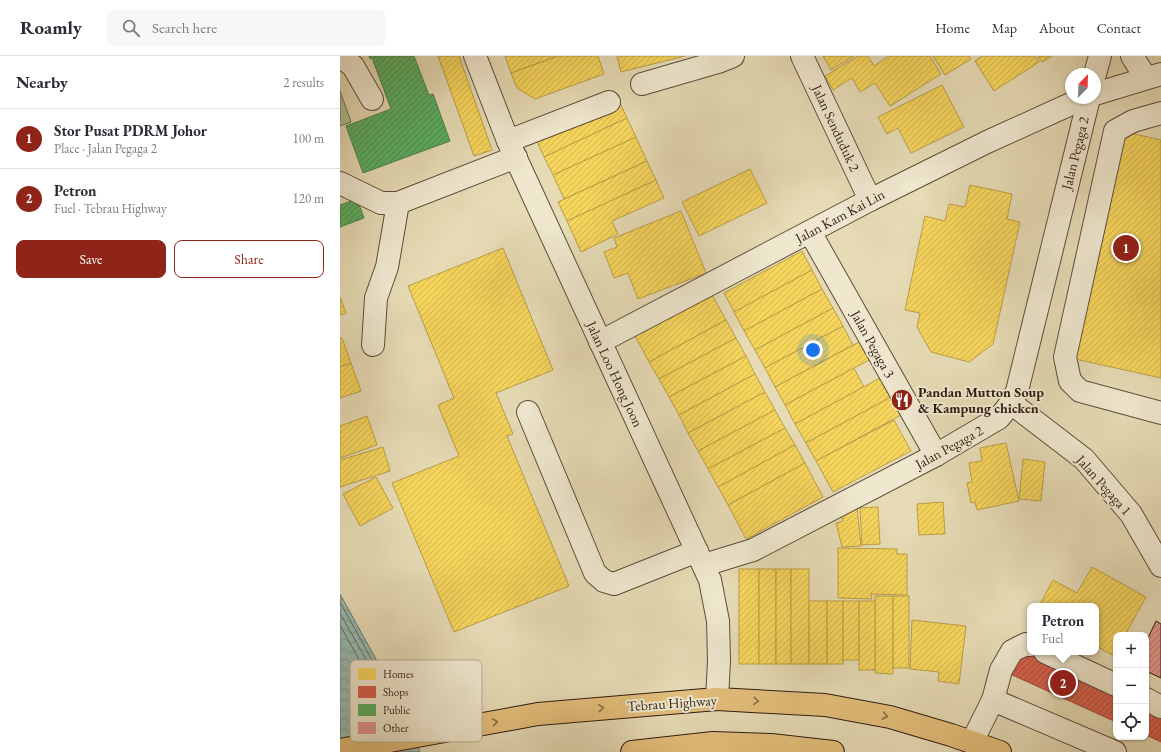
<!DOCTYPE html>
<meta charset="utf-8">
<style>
:root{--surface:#fff;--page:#f7f7f7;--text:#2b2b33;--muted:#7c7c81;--line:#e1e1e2;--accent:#8f2418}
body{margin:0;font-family:"EB Garamond",serif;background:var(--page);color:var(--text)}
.controls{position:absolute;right:12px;bottom:12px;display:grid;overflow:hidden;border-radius:8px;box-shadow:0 1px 3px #0004}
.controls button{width:36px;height:36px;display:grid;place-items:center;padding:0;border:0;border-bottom:1px solid var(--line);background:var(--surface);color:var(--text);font:20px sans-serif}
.compass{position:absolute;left:725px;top:12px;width:36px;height:36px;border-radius:50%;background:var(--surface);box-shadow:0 1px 3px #0004;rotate:23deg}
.you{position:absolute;left:473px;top:294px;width:14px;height:14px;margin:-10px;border:3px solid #fff;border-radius:50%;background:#1a73e8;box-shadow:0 0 0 6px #1a73e833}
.badge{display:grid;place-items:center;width:26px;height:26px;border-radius:50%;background:var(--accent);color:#fff;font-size:13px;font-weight:700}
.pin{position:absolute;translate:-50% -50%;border:2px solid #fff;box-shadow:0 1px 4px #0006}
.popup{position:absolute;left:687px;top:547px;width:72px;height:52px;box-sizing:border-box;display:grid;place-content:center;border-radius:8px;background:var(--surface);filter:drop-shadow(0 1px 3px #0005);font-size:13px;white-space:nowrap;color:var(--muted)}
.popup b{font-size:15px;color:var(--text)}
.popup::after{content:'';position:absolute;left:50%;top:100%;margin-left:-8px;border:8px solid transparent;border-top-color:var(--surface)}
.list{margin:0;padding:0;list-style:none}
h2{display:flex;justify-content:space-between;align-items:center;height:52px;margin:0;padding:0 16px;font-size:17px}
h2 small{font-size:13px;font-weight:400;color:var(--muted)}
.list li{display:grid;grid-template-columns:26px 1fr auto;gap:12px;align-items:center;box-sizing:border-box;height:60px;padding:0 16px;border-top:1px solid var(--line)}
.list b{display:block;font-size:15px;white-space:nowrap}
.list p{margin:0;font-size:13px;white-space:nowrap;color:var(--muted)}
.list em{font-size:13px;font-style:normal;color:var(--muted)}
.actions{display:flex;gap:8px;padding:12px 16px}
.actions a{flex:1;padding:9px 0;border:1px solid var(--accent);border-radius:8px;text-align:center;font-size:14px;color:var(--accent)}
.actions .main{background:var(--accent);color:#fff}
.icon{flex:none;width:22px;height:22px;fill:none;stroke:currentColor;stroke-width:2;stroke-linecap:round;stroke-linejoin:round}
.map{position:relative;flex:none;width:821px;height:696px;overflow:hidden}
header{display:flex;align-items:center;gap:24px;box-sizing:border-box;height:56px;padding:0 20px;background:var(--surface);border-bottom:1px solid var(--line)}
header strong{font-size:19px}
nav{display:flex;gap:22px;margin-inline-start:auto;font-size:14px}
.search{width:280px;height:36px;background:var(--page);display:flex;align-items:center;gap:10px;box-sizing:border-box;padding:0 14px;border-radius:8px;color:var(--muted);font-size:15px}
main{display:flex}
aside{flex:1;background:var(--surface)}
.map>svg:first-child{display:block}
.pitch{fill:#aec193;stroke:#6e6e54}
.water{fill:url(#water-waves);stroke:#6d7b73}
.homes{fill:url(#homes-hatch);stroke:#ba9e46}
.shops{fill:url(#shops-hatch);stroke:#a44c3c}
.public{fill:url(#public-hatch);stroke:#4d824a}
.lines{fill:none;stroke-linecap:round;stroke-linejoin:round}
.shore{stroke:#636c63;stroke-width:1}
.building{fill:url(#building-hatch);stroke:#2f1c14}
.minor-casing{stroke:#5d4c3c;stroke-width:24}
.highway-casing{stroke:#2f1c14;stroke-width:24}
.minor{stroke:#efe8cf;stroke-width:22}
.highway{stroke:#e3be7a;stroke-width:22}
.oneway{stroke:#896d47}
.labels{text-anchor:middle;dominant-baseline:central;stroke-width:4;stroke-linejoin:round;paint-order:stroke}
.street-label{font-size:14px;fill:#2f1c14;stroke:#efe8cf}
.poi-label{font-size:14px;font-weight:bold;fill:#2f1c14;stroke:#efe8cf;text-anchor:start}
.key{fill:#efe8cf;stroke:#b5ab97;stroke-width:1}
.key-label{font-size:11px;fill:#2f1c14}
</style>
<header>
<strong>Roamly</strong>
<div class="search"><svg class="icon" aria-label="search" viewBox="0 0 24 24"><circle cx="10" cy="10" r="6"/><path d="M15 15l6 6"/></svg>Search here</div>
<nav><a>Home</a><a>Map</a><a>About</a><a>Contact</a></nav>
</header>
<main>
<aside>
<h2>Nearby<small>2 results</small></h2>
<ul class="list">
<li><span class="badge">1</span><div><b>Stor Pusat PDRM Johor</b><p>Place · Jalan Pegaga 2</p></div><em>100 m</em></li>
<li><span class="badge">2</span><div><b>Petron</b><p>Fuel · Tebrau Highway</p></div><em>120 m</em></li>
</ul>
<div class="actions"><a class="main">Save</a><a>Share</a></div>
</aside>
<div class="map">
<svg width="821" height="696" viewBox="0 0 821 696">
<defs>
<pattern id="water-waves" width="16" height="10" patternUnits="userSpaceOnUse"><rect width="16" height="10" fill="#97bbb2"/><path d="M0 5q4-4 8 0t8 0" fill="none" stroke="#82a098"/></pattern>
<pattern id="homes-hatch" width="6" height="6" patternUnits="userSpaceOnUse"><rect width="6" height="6" fill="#f6d55c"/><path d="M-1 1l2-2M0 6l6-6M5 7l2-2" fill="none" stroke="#d3b64f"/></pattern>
<pattern id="shops-hatch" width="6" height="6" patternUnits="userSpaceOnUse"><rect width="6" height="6" fill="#d6604d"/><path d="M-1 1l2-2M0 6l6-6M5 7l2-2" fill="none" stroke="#ae4e3f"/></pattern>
<pattern id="public-hatch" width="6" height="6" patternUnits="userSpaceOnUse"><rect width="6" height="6" fill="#5aae61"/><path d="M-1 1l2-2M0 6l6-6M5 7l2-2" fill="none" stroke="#4b8d4f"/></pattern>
<pattern id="building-hatch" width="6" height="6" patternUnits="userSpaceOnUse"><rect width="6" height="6" fill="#e1978d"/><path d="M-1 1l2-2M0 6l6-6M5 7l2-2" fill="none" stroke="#b77a72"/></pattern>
</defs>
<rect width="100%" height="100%" fill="#e6dbb5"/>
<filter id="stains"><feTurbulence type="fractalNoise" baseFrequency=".005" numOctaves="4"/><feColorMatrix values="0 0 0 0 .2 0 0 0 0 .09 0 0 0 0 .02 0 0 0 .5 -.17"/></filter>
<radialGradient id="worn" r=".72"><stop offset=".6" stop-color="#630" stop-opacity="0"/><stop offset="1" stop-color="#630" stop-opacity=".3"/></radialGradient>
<path class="pitch" d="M0,35L11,66L0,70Z"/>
<path class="water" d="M0,538L47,623L80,696H0Z"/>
<g class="homes">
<path d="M98,0H119L152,94L134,100Z"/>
<path d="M165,0H218L171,17Z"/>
<path d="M218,0H258L264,18L195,43L177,32L171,17Z"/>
<path d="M277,0H345L281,16Z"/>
<path d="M483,0H514L491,14Z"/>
<path d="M518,0H528L534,10L549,0H590L601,18L550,50L535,27L520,36L512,22L493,34L485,20Z"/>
<path d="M593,0H629L631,3L605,19Z"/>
<path d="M642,0H695L699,6L654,35L635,5Z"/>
<path d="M698,0H712L702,6Z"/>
<path d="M602,29L624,71L571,97L558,72L547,78L538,61Z"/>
<path d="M279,45L287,62L204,101L196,83Z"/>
<path d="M287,62L296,81L213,119L204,101Z"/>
<path d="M777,74L821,84V322L726,301Z"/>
<path d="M296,81L307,105L224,143L213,119Z"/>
<path d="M307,105L316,124L227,165L218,146Z"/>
<path d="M410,113L427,147L359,180L342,146Z"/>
<path d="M316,124L324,142L272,165L278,178L241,196L227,165Z"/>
<path d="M630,129L672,138L667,163L680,166L653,288L629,306L591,296L577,271L580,257L565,254L585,160L605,165L609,148L625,151Z"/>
<path d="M341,155L366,217L298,243L288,217L274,222L264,196L277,191L274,182Z"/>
<path d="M163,192L213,314L156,337L173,378L167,380L229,530L114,576L52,427L119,400L98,349L114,342L68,230Z"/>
<path d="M462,195L472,214L394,256L384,237Z"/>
<path d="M472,214L482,233L404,275L394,256Z"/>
<path d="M482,233L493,252L415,294L404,275Z"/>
<path d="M370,235L386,264L309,306L293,276Z"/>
<path d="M0,241L6,257L0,259Z"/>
<path d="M493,252L503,270L425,312L415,294Z"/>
<path d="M386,264L396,282L319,323L309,306Z"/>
<path d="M503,270L513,289L435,331L425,312Z"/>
<path d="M2,282L11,307L0,311V283Z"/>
<path d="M396,282L406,300L329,341L319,323Z"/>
<path d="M521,285L531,303L445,349L435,331Z"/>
<path d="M406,300L415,318L339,359L329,341Z"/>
<path d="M11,307L21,335L0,342V311Z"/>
<path d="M514,312L524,331L455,368L445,349Z"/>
<path d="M415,318L425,336L348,377L339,359Z"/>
<path d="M542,321L553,340L466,387L455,368Z"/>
<path d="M425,336L435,354L358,395L348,377Z"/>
<path d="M553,340L563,358L476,405L466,387Z"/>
<path d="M435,354L445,372L368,413L358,395Z"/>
<path d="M27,360L37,389L0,402V370Z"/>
<path d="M554,364L571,395L493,436L476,405Z"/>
<path d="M445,372L455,389L378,431L368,413Z"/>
<path d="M666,387L679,445L637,454L635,446L631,447L627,427L632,426L629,407L642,405L640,392Z"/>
<path d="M455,389L465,407L388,449L378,431Z"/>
<path d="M43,391L50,415L0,431V404Z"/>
<path d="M683,403L705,406L701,445L679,443Z"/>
<path d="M465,407L483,441L406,483L388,449Z"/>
<path d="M36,421L53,452L20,470L3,438Z"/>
<path d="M603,446L605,478L579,479L577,448Z"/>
<path d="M517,451L521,490L502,491L496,467L503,465L500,456Z"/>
<path d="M538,451L540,488L522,489L520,452Z"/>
<path d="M498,492L557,493V498H567V539L531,538L532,543L498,542Z"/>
<path d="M752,511L806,541L785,579H776V596L774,600L756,590V550H699L713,524L737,537Z"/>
<rect x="399" y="513" width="20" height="95"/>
<rect x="419" y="513" width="17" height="95"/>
<rect x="436" y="513" width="15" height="95"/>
<rect x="451" y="513" width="18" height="95"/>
<path d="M535,540H553V618L535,617Z"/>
<rect x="553" y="540" width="16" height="72"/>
<rect x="469" y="545" width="18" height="63"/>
<rect x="487" y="545" width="16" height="63"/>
<rect x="503" y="545" width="16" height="59"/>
<rect x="519" y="545" width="16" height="69"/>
<path d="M572,564L626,570L619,628L598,625L599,616L570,613Z"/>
</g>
<g class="shops">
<path d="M681,593L776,635V666L670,618Z"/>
<path d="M806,649L821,655V686L806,679Z"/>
</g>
<g class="public">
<path d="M29,0H74L89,39L93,38L110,85L23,117L6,70L51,53L32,2L30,3Z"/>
<path d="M17,143L24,162L0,171V149Z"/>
</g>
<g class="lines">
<g class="shore">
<path d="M0,546L43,624L64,670"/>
<path d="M0,557L39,627L59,671"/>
<path d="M0,569L33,629L53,672"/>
</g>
</g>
<path class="building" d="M816,565L821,568V622L806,615V586Z"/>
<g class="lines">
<g class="minor-casing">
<g id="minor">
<path d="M0,0L13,10L32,43"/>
<path d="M135,0L168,85L370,524L378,565L379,605L377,643"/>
<path d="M462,0L530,144"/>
<path d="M792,0L806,22"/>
<path d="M755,18L760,0"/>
<path d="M302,28L378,6L393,0"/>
<path d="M755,38L821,18"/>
<path d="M821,57L793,65L775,75L725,301L730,325L740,335L821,357"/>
<path d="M168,85L269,46"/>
<path d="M0,127L41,147H58L176,101"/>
<path d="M470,176L596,399"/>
<path d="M260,286L530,144L647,86L744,42"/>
<path d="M33,289L36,242L47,211L58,147"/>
<path d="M671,347L744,403L791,458L821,510"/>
<path d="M188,356L255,517L264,525L274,528L357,495"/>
<path d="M364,509L413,494L596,399L659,362L671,347L677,335L749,42"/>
<path d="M705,596L776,629"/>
<path d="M806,643L821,651"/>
<path d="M653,644L775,696"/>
<path d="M632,686L653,644L661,614L672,595L686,588L690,589"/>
</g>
</g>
<g class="highway-casing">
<g id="highway">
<path d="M0,694L198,658L377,643L485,649L550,661L611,679L660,696"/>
<path d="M292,696L373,687L431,689L493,696"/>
</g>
</g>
<use href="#minor" class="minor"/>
<use href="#highway" class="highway"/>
</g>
<defs><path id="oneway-chevron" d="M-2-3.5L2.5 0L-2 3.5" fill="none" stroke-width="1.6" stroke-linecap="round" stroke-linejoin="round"/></defs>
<g class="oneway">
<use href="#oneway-chevron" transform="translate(416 645) rotate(3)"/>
<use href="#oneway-chevron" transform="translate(261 652) rotate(-5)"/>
<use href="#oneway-chevron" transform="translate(545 660) rotate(11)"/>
<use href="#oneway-chevron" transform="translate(155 666) rotate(-9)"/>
</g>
<defs>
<g id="restaurant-disc" transform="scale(1.15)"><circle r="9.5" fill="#8f2418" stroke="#efe8cf"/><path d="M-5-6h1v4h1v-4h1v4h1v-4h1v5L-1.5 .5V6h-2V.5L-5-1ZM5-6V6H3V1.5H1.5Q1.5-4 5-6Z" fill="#fff"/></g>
</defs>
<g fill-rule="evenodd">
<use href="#restaurant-disc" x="562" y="344"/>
</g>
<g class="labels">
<g class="street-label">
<text transform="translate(496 72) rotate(65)">Jalan Senduduk 2</text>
<text transform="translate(735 97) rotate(-76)">Jalan Pegaga 2</text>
<text transform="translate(500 160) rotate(-28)">Jalan Kam Kai Lin</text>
<text transform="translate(533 288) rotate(61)">Jalan Pegaga 3</text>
<text transform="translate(275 318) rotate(65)">Jalan Loo Hong Joon</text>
<text transform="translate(609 391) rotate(-29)">Jalan Pegaga 2</text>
<text transform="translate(764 429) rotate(48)">Jalan Pegaga 1</text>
<text transform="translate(332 647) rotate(-4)">Tebrau Highway</text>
</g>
<g class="poi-label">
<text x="578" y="336">Pandan Mutton Soup<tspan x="578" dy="16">&amp; Kampung chicken</tspan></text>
</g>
</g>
<rect x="10" y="604" width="132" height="82" rx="6" class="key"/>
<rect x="18" y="612" width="18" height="12" fill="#f6d55c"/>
<rect x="18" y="630" width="18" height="12" fill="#d6604d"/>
<rect x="18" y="648" width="18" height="12" fill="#5aae61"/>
<rect x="18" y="666" width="18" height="12" fill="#e1978d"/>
<g class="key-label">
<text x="43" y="622">Homes</text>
<text x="43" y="640">Shops</text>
<text x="43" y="658">Public</text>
<text x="43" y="676">Other</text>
</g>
<rect width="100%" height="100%" filter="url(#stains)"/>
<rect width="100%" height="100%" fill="url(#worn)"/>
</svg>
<div class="controls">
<button>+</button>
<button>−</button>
<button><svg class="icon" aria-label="locate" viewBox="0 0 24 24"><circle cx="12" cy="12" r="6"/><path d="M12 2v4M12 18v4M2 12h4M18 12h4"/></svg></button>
</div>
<svg class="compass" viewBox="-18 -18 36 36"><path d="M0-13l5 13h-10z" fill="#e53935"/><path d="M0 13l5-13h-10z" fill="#7c7c81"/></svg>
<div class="you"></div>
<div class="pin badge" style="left:786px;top:192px">1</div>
<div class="pin badge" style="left:723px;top:627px">2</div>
<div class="popup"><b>Petron</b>Fuel</div>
</div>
</main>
